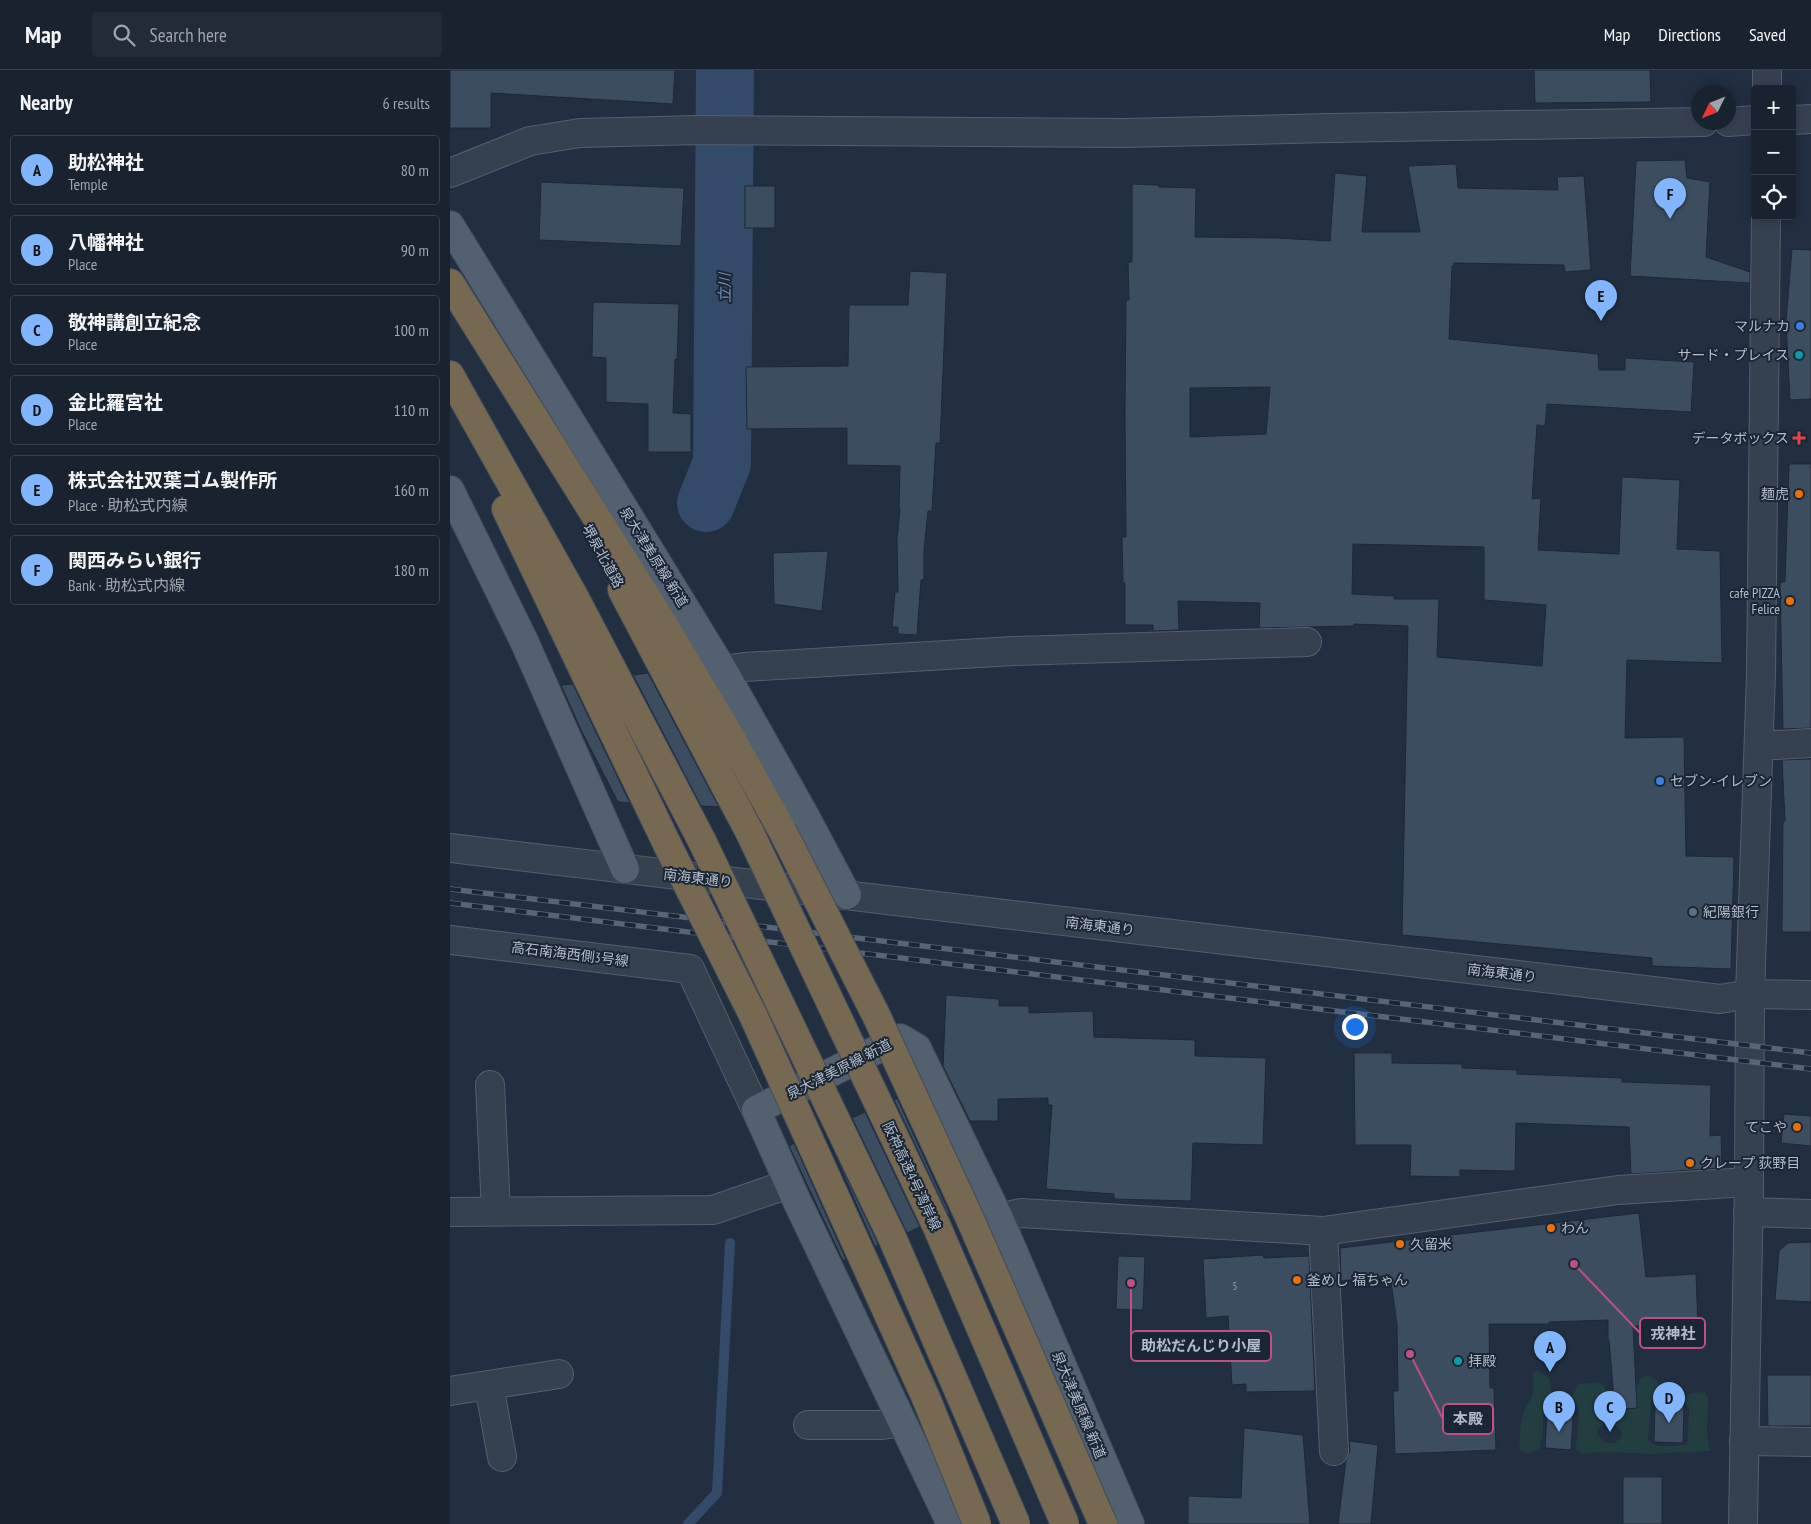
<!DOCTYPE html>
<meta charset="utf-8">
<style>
:root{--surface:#192330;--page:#222b38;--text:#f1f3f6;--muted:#9fa4ab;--line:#37404c;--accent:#83b5ff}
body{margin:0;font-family:"PT Sans Narrow","Noto Sans JP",sans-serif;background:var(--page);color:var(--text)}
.controls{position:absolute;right:15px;top:15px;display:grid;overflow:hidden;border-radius:5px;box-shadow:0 2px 12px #0003}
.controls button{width:45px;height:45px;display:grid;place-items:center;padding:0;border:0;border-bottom:1px solid var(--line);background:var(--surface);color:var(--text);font:25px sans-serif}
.compass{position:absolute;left:1241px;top:15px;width:45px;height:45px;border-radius:50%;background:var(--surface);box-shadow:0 2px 12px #0003;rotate:227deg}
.you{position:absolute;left:904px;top:956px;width:18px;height:18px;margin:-12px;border:4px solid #fff;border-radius:50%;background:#1a73e8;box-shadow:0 0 0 8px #1a73e833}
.badge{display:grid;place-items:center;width:32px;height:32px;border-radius:50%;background:var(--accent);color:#111;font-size:16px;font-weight:700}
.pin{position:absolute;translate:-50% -41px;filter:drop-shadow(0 1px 2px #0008)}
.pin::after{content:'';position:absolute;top:26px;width:18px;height:15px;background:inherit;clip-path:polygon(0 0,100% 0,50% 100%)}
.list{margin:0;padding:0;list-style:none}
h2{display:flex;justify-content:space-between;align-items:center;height:65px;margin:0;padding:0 20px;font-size:21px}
h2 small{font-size:16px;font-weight:400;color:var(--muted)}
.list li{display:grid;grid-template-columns:32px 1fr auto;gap:15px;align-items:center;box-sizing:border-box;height:70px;margin:0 10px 10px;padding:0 10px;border:1px solid var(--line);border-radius:5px}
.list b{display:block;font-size:19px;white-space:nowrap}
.list p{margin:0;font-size:16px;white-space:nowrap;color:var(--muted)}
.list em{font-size:16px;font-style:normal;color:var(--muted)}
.icon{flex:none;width:28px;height:28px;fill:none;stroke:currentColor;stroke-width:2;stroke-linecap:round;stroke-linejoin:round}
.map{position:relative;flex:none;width:1361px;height:1454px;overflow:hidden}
header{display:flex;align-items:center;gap:30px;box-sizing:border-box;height:70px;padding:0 25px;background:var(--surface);border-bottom:1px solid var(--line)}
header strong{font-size:24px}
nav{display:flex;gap:28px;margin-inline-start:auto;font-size:18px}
.search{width:350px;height:45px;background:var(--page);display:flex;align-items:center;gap:12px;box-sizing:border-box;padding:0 18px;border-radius:5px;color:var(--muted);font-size:19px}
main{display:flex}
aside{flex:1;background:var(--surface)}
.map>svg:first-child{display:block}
.green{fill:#233e41}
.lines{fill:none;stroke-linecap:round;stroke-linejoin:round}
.stream{stroke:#334a69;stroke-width:10}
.river{stroke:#334a69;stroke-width:58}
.building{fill:#3d4d60;stroke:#1d2837;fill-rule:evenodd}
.minor-casing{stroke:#545f6e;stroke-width:30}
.major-casing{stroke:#3f4a59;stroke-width:30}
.highway-casing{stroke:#414c5b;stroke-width:30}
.minor{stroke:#364150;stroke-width:28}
.major{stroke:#536070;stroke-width:28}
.highway{stroke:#776852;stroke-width:28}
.rail-casing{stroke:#576577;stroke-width:5.5}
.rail{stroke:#1b2635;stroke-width:4;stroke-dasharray:11;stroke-linecap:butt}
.highway-bridge-casing{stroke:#414c5b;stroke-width:30;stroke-linecap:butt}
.highway-bridge{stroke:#776852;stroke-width:28}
.shop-dot{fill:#3f7fe0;stroke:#1b2635;stroke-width:2}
.culture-dot{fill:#0f9aa8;stroke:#1b2635;stroke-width:2}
.health-dot{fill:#e0444e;stroke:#1b2635;stroke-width:2}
.food-dot{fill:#e8710a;stroke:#1b2635;stroke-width:2}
.service-dot{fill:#5c6f8a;stroke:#1b2635;stroke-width:2}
.labels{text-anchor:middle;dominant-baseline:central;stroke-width:4;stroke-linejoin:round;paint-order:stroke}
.number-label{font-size:11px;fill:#95a0b0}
.poi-label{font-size:14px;fill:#b2bccb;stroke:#1b2635;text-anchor:start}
.street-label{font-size:14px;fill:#b2bccb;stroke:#1b2635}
.water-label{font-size:15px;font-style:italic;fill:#7692b6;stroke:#1b2635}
.leader{fill:none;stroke:#bc5182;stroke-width:2}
.callout-dot{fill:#bc5182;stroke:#1b2635;stroke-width:2}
.callout{fill:#1b2635;stroke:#bc5182;stroke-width:2}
.callout-label{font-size:15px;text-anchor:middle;font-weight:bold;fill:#b2bccb}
</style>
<header>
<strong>Map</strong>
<div class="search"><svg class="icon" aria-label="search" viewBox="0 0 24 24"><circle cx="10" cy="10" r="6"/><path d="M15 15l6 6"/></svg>Search here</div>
<nav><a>Map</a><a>Directions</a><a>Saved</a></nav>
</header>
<main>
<aside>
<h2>Nearby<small>6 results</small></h2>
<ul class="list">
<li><span class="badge">A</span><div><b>助松神社</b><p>Temple</p></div><em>80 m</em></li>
<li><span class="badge">B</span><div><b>八幡神社</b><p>Place</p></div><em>90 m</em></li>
<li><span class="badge">C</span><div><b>敬神講創立紀念</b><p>Place</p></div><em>100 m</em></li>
<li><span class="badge">D</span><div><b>金比羅宮社</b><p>Place</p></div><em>110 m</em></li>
<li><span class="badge">E</span><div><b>株式会社双葉ゴム製作所</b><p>Place · 助松式内線</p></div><em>160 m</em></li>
<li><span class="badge">F</span><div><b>関西みらい銀行</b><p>Bank · 助松式内線</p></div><em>180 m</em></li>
</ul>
</aside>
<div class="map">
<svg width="1361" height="1454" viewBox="0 0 1361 1454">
<rect width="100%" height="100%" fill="#212f40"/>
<g class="green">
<path d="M1088,1301L1099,1308C1102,1319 1103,1330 1100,1341L1095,1342L1093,1348V1360L1090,1378L1078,1384L1070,1380C1068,1372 1072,1343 1076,1337C1079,1332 1082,1329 1083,1323C1085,1317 1082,1310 1083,1303Z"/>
<path d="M1198,1305C1208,1309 1214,1319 1210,1329L1202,1330L1201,1333L1198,1370C1207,1380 1223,1375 1235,1375L1238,1371L1239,1338L1233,1328L1242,1323L1255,1322L1258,1327L1257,1363L1260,1381L1201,1384L1152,1382L1133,1384L1126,1379L1129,1340L1123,1326L1128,1314L1148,1312L1155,1317L1157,1351L1149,1358L1147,1363C1153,1374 1162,1377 1171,1368L1172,1362L1162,1351V1320L1164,1318L1189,1314C1190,1308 1192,1306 1198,1305Z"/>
</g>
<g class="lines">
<path class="stream" d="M238,1454L267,1423L280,1173"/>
<path class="river" d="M256,433L272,393L275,0"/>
</g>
<g class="building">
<path d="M0,0H225L223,34L41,23V58H0Z"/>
<path d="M1084,0H1200L1201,32L1085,33Z"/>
<path d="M1235,90L1237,108L1260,112L1256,187L1300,202V213L1180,206L1186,91Z"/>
<path d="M1006,94L1008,118L1108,120L1107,107L1134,106L1141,200L1115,202L1114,195L1004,193V196H1002L999,269L1148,284L1149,300H1175V288L1244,292L1241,342L1097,334L1095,356L1087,355L1082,429L1091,428L1088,480L1169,484L1172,407L1230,410L1227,479L1270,481L1272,593L1177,590L1175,668L1234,667L1236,786L1284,787L1281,899L1202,896V888L952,865L958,556L904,554V556L809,558L810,533L728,531L729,560L703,561V555H675V513H673L672,467H676L675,344L676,230H679L678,192H682V114L709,115V117L746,118L745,167L827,168L880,171L885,103L917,106L912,162H970L958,96ZM820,317L816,364L740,367V318ZM903,474L1034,477V530L1096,535L1092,596L987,587L989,529H944V526L902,524Z"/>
<path d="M91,112L234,118L231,176L89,170Z"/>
<rect x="295" y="116" width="30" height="42"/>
<path d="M1342,179L1361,180V329L1340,330L1336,251Z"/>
<path d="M460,201L497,203L490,373H486L482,441H478L474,480V510H471L467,565L448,564V557H442L445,522H448L447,470L450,439H449L450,396L397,395V358L297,359L296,297L398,296L399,235H458Z"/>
<path d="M143,232L229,234L227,290L225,289L223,343L241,344V382H198V334L156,332V288L142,287Z"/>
<path d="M1339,394H1361V658L1333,659L1330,512H1335Z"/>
<path d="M378,481L372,541L324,534L323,483Z"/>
<path d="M198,603L269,737L251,736L183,605Z"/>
<path d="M123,614L180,733L168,732L131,660L111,615Z"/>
<path d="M1361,689V862H1332L1333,751H1335L1332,690Z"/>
<path d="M496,925L549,929V936H579V943L643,941L644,967L745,970V986L816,988L813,1075L743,1073L741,1131L664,1129V1124L596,1119L602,1035H598V1028L548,1029V1051H520L493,996Z"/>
<path d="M904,983H942V993L1012,994V998L1067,1000V1004L1172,1008V1012L1261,1015L1260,1066L1271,1065L1272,1098L1181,1104L1179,1057L1066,1053L1065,1101L1010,1100V1107L960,1106L961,1075H905Z"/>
<path d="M447,1028L500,1144L498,1145L444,1030Z"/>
<path d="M415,1042L470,1157L457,1163L402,1048Z"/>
<path d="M1334,1044L1361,1046V1076L1331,1073Z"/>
<path d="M374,1060L427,1171L428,1175L425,1177Z"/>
<path d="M344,1073L396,1189L393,1191L339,1076Z"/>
<path d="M1189,1143L1196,1207L1246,1204L1248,1256H1183L1187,1338L1165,1340L1159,1270H1158V1250L1099,1252V1254H1039L1040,1318H1044L1046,1380L945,1384L943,1321H948L947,1254L940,1205L891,1211L890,1178Z"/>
<path d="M1361,1172V1232L1325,1230L1329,1181L1338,1173Z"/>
<path d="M813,1185L814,1188L859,1186L865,1321L796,1322V1314L782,1315L778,1246L756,1248L753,1189Z"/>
<path d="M668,1186L695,1187L693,1240L666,1239Z"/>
<path d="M1317,1305H1361V1356H1318Z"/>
<path d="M1205,1334L1234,1335L1233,1373L1204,1372Z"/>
<path d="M1097,1345L1123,1346L1121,1380L1095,1378Z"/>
<path d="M794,1358L853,1365L860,1454H738V1426L791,1428Z"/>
<path d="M899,1371L928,1375L921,1454H888L896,1390L900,1381Z"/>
<rect x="1173" y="1407" width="39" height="47"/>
</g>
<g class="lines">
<g class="minor-casing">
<g id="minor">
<path d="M1317,0V19"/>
<path d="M1342,50L1361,49"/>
<path d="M1278,52L1305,50"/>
<path d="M0,103L80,71L130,63L247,60L675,63L879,58L1254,52"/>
<path d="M273,600L294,597L563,581L857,572"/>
<path d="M1309,676L1361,673"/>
<path d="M0,778L1270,929L1300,924L1361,925"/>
<path d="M0,870L240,899L306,1040"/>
<path d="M40,1015L46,1141"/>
<path d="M0,1142L263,1140L324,1119L338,1112"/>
<path d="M1298,1142L1361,1144"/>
<path d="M549,1148L571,1143L873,1161L1168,1120L1299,1112"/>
<path d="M873,1161L884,1381"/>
<path d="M39,1315L52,1387"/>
<path d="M0,1321L109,1304"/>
<path d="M358,1355H432L452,1352"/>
<path d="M1294,1371L1361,1372"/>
<path d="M1293,1454L1299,1112L1300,924L1311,603L1316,146"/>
</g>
</g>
<g class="major-casing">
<g id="major">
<path d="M0,155L273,600L354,744L397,825"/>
<path d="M0,420L74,571L175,799"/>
<path d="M501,1454L345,1127L306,1040L450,968L467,978L549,1148L680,1454"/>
</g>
</g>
<g class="highway-casing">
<g id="highway">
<path d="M0,213L207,544L274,656L332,760"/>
<path d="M0,305L125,528L252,771"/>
<path d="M56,439L218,776"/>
<path d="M172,520L300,763"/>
</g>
</g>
<use href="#minor" class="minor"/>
<use href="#major" class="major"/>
<use href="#highway" class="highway"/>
<g class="rail-casing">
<g id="rail">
<path d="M0,819L1361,983"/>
<path d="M0,833L1361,999"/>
</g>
</g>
<use href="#rail" class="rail"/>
<g class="highway-bridge-casing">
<g id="highway-bridge">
<path d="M332,760L426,945L521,1151L653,1454"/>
<path d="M300,763L487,1157L615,1454"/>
<path d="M252,771L441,1165L566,1454"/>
<path d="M218,776L303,945L476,1328L527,1454"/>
</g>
</g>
<use href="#highway-bridge" class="highway-bridge"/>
</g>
<g class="shop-dot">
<circle cx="1350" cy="256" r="5"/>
<circle cx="1210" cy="711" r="5"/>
</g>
<g class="culture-dot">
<circle cx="1349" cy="285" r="5"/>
<circle cx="1008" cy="1291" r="5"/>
</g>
<path class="health-dot" d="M1346.5 360.5h5v5h5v5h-5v5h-5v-5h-5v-5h5z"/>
<g class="food-dot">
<circle cx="1349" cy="424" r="5"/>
<circle cx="1340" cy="531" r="5"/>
<circle cx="1347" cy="1057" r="5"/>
<circle cx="1240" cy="1093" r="5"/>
<circle cx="1101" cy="1158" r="5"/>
<circle cx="950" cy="1174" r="5"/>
<circle cx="847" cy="1210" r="5"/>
</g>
<circle class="service-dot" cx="1243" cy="842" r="5"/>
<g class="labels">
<g class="number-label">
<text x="785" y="1216">5</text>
</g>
<g class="poi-label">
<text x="1340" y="256" text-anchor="end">マルナカ</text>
<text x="1339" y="285" text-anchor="end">サード・プレイス</text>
<text x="1339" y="368" text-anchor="end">データボックス</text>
<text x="1339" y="424" text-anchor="end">麺虎</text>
<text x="1330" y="523" text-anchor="end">cafe PIZZA<tspan x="1330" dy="16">Felice</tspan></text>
<text x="1220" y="711">セブン-イレブン</text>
<text x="1253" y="842">紀陽銀行</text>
<text x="1337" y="1057" text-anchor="end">てこや</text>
<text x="1250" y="1093">クレープ 荻野目</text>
<text x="1111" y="1158">わん</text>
<text x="960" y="1174">久留米</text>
<text x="857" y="1210">釜めし 福ちゃん</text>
<text x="1018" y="1291">拝殿</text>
</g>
<g class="street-label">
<text transform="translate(153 486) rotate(61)">堺泉北道路</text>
<text transform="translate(204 487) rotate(58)">泉大津美原線 新道</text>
<text transform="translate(248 808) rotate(7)">南海東通り</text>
<text transform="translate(650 856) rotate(7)">南海東通り</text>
<text transform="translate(120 884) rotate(7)">高石南海西側3号線</text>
<text transform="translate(1052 903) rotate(7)">南海東通り</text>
<text transform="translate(389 999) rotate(-27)">泉大津美原線 新道</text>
<text transform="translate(462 1106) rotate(65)">阪神高速4号湾岸線</text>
<text transform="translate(629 1335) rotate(67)">泉大津美原線 新道</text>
</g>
<g class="water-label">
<text transform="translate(274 218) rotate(-90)">立川</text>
</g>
</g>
<path class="leader" d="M1124 1194L1190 1263M681 1213L681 1276M960 1284L993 1349"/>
<g class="callout-dot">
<circle cx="1124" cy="1194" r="5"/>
<circle cx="681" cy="1213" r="5"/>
<circle cx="960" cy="1284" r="5"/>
</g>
<g class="callout">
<rect x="1190" y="1248" width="65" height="30" rx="5"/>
<rect x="681" y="1261" width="140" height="30" rx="5"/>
<rect x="993" y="1334" width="50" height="30" rx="5"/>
</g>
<g class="callout-label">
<text x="1223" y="1269">戎神社</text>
<text x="751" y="1281">助松だんじり小屋</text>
<text x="1018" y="1354">本殿</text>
</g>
</svg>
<div class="controls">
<button>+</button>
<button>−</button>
<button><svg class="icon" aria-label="locate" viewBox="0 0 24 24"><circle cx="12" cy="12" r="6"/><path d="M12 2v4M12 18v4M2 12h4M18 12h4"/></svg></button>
</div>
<svg class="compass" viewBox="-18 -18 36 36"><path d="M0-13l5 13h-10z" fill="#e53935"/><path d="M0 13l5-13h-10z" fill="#9fa4ab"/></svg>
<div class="you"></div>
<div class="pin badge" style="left:1100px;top:1302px">A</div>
<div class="pin badge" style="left:1109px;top:1362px">B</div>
<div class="pin badge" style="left:1160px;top:1362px">C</div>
<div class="pin badge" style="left:1219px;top:1353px">D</div>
<div class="pin badge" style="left:1151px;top:251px">E</div>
<div class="pin badge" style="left:1220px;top:149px">F</div>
</div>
</main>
